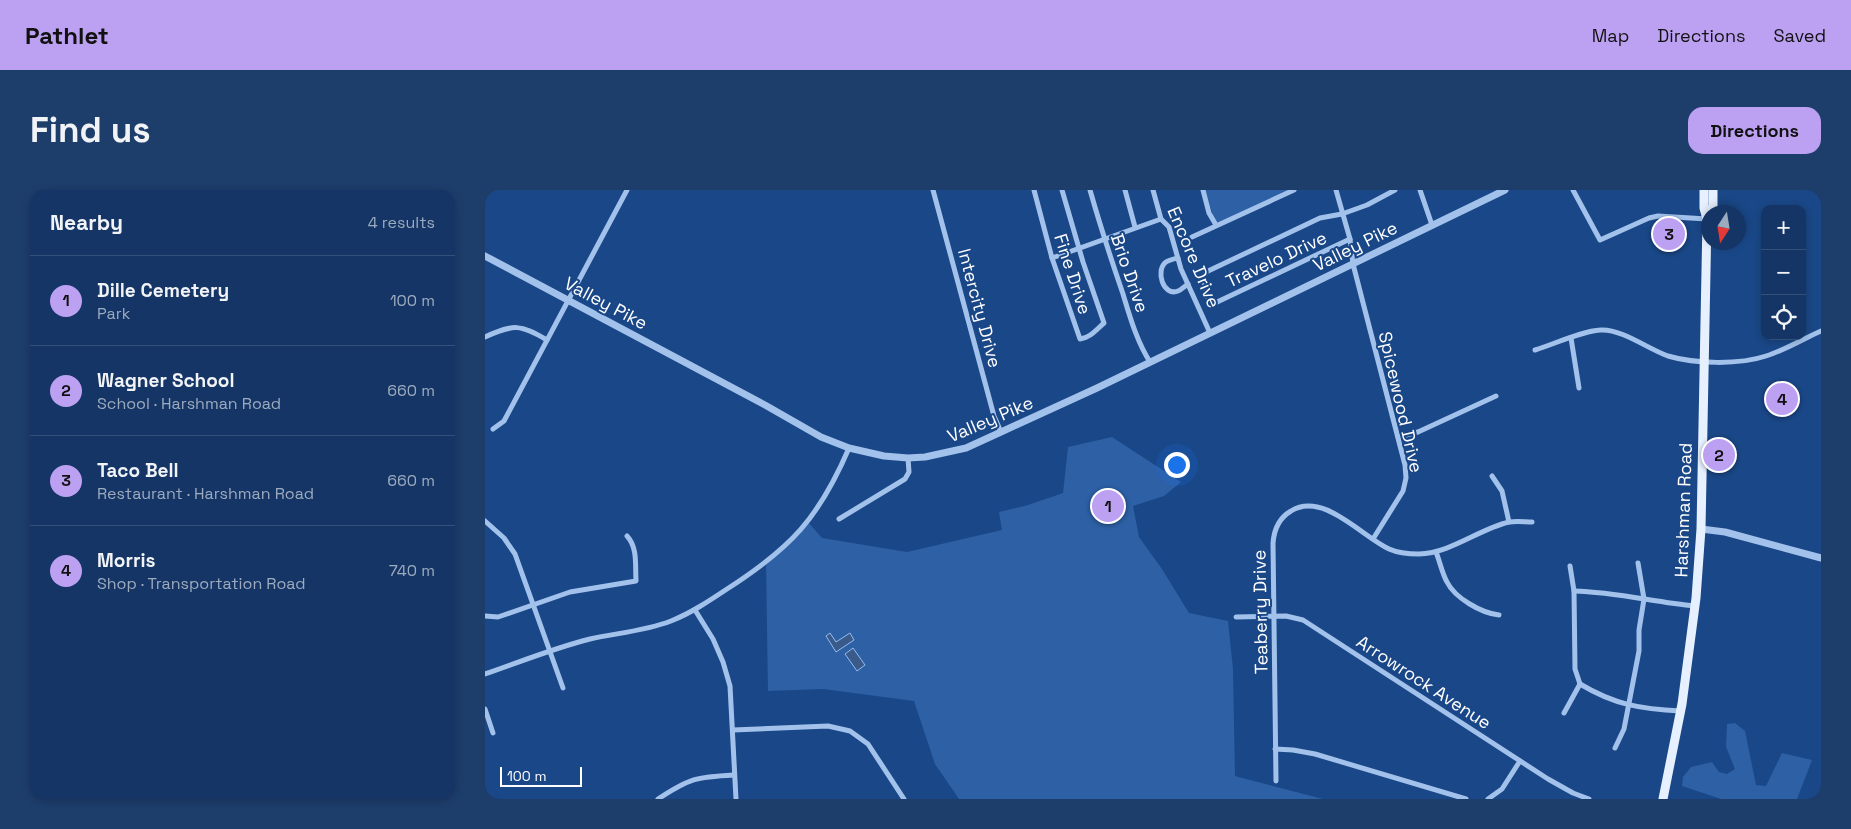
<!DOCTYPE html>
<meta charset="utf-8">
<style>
:root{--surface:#143565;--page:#1d3d6b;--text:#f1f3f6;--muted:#9dabbf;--line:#335079;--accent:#bca0f2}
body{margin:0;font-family:"Space Grotesk",sans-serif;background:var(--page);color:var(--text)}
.controls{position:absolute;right:15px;top:15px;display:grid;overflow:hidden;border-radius:10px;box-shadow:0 2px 8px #0003}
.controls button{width:45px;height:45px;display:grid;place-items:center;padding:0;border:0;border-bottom:1px solid var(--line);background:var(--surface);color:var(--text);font:25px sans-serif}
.compass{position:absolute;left:1216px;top:15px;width:45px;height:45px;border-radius:50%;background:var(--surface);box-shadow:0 2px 8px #0003;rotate:192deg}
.scale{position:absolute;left:15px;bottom:12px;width:82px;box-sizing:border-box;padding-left:5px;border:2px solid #fff;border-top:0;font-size:14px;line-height:18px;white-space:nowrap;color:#fff;-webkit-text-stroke:4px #1a4787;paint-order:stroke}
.you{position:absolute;left:691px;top:274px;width:18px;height:18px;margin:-12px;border:4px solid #fff;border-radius:50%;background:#1a73e8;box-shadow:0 0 0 8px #1a73e833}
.badge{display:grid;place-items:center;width:32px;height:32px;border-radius:50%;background:var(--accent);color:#111;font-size:16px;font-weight:700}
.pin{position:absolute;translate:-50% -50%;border:2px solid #fff;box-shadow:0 1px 5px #0006}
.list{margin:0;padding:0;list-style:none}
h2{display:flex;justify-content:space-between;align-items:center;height:65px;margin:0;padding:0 20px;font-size:21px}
h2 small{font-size:16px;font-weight:400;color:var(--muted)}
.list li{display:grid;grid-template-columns:32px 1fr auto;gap:15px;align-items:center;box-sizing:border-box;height:90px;padding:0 20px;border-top:1px solid var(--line)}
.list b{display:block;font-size:19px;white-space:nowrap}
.list p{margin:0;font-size:16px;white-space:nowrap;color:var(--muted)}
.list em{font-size:16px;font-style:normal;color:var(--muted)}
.icon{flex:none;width:28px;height:28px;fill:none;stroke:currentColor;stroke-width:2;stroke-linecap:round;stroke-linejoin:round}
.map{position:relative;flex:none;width:1336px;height:609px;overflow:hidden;border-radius:15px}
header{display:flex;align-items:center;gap:30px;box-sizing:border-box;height:70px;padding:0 25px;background:var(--accent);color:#111}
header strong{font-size:24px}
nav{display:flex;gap:28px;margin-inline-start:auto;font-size:18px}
.intro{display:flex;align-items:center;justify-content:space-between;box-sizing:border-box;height:120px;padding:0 30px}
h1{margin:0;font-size:35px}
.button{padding:12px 22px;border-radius:15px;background:var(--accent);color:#111;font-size:18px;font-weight:700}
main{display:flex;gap:30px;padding:0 30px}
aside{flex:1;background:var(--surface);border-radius:15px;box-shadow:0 2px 8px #0003}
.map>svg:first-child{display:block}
.green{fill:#2d60a5}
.water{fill:#3a5b8a;stroke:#95bcee}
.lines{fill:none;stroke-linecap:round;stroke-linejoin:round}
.minor{stroke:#a2c2ec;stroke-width:5}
.tertiary{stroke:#a2c2ec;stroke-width:7}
.primary{stroke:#e7f0ff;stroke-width:9}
.labels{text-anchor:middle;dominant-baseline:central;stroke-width:4;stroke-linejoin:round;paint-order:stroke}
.street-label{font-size:18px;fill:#fff;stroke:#1a4787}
</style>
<header>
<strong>Pathlet</strong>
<nav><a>Map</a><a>Directions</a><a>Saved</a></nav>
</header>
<div class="intro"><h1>Find us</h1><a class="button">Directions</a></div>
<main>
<aside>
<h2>Nearby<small>4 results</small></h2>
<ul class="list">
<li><span class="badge">1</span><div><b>Dille Cemetery</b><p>Park</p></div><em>100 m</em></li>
<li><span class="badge">2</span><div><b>Wagner School</b><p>School · Harshman Road</p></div><em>660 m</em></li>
<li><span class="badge">3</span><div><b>Taco Bell</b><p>Restaurant · Harshman Road</p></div><em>660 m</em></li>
<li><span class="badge">4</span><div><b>Morris</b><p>Shop · Transportation Road</p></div><em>740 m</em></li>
</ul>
</aside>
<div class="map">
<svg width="1336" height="609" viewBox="0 0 1336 609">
<rect width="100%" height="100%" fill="#1a4787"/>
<g class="green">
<path d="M720,0H810L731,35Z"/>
<path d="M627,247L696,292L679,306L648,316L654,347L677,379L704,423L743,431L748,479L750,586L838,609H474L450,574L429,511L338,499L283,501L281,373L323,332L337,348L422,362L517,340L514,322L543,315L578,303L583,257Z"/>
<path d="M1250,533L1260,541L1271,595L1281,596L1297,563L1327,570L1312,609H1236L1197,596L1198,587L1206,577L1227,572L1234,582L1242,584L1250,579L1241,557L1242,534Z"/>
</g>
<g class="water">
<path d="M345,443L351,452L365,443L369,450L351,462L341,446Z"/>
<path d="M368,458L380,475L372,481L360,464Z"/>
</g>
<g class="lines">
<g class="minor">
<path d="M448,0L509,226L516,242"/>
<path d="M549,0L567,68L595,149C605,148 611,140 619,133L598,72L577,0"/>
<path d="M605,0C615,35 626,69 638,104C645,127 652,152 665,172"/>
<path d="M640,0L650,37"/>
<path d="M668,0L676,29L684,37L696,79L725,143"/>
<path d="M718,0L724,23L731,35"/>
<path d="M851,0L865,49L868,74L920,275L921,288L918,301L888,349"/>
<path d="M935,0L947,35"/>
<path d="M1088,0L1115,50L1164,28L1173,26L1222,29"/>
<path d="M707,47L809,0"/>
<path d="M865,49L730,113L724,111L718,89L721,82L835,28L857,24L882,15L910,0"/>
<path d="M567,68L676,29"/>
<path d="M693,68C689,69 684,70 681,72C670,80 678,107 693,101C696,100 700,96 703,94"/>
<path d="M0,147C29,134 35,134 62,150"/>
<path d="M1086,148L1094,198"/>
<path d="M1050,160C1070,154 1096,141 1116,140C1137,139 1163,159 1183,166C1210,174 1254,175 1281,166C1300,160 1318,149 1336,141"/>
<path d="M8,239L19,231L142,0"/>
<path d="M913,247L933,242L1011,206"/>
<path d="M1007,286L1017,301L1024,332"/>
<path d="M354,329L420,289L424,282L423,268"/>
<path d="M0,331L19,348L30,364L78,498"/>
<path d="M951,362C955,372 957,383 962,392C970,408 996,423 1014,425"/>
<path d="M1089,401C1130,402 1169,412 1210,416"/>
<path d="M210,420L228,449L238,472L245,496L251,609"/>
<path d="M0,426L13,427L85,402L151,391C150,375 153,358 142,346"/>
<path d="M751,427L801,426L818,430L1063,589L1088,603L1104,609"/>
<path d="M0,484C35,472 69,458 105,449C132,443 160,441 186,431C206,423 224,411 242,399C306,358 334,328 364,258"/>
<path d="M1095,494C1130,515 1156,519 1196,521"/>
<path d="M0,519L8,543"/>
<path d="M1079,523L1095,494L1090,479L1089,401L1085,376"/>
<path d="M248,540L343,536L365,541L383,554L419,609"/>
<path d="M1130,558L1139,539L1154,461V440L1159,409L1153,373"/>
<path d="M790,559L808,560L830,564L981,609"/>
<path d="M791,591L788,353C789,340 794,328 806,321C838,301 876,346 904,359C913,363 924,364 934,364C966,363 994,339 1024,332C1032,331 1040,332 1047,332"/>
<path d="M173,609C205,588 211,587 249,585"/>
<path d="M1003,609L1017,599L1035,571"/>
</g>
<g class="tertiary">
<path d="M0,66L280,215L336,247L364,258L399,266L423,268L440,267L481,258L516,242L612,198L1020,0"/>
<path d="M1216,339L1240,342L1336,368"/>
</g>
<g class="primary">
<path d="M1225,22L1228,16V0"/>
<path d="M1178,609L1197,514L1211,408L1216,339L1222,29L1219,18V0"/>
</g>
</g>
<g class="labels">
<g class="street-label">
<text transform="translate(870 56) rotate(-26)">Valley Pike</text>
<text transform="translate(709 67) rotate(67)">Encore Drive</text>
<text transform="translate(791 69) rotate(-25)">Travelo Drive</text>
<text transform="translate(645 83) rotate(71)">Brio Drive</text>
<text transform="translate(588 84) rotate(72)">Fine Drive</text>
<text transform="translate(121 113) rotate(28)">Valley Pike</text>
<text transform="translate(495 118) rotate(75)">Intercity Drive</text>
<text transform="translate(916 212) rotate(77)">Spicewood Drive</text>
<text transform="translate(505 229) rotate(-23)">Valley Pike</text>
<text transform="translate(1198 320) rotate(-88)">Harshman Road</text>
<text transform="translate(775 422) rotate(-91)">Teaberry Drive</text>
<text transform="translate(939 492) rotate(33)">Arrowrock Avenue</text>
</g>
</g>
</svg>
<div class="controls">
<button>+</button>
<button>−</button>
<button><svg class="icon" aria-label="locate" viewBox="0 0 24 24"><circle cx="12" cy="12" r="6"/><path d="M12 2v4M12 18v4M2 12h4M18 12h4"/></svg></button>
</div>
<svg class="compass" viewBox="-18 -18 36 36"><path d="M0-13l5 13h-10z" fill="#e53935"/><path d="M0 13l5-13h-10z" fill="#9dabbf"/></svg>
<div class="scale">100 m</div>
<div class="you"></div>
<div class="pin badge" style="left:623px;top:316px">1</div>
<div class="pin badge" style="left:1234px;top:265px">2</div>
<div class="pin badge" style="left:1184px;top:44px">3</div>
<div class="pin badge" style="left:1297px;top:209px">4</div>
</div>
</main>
